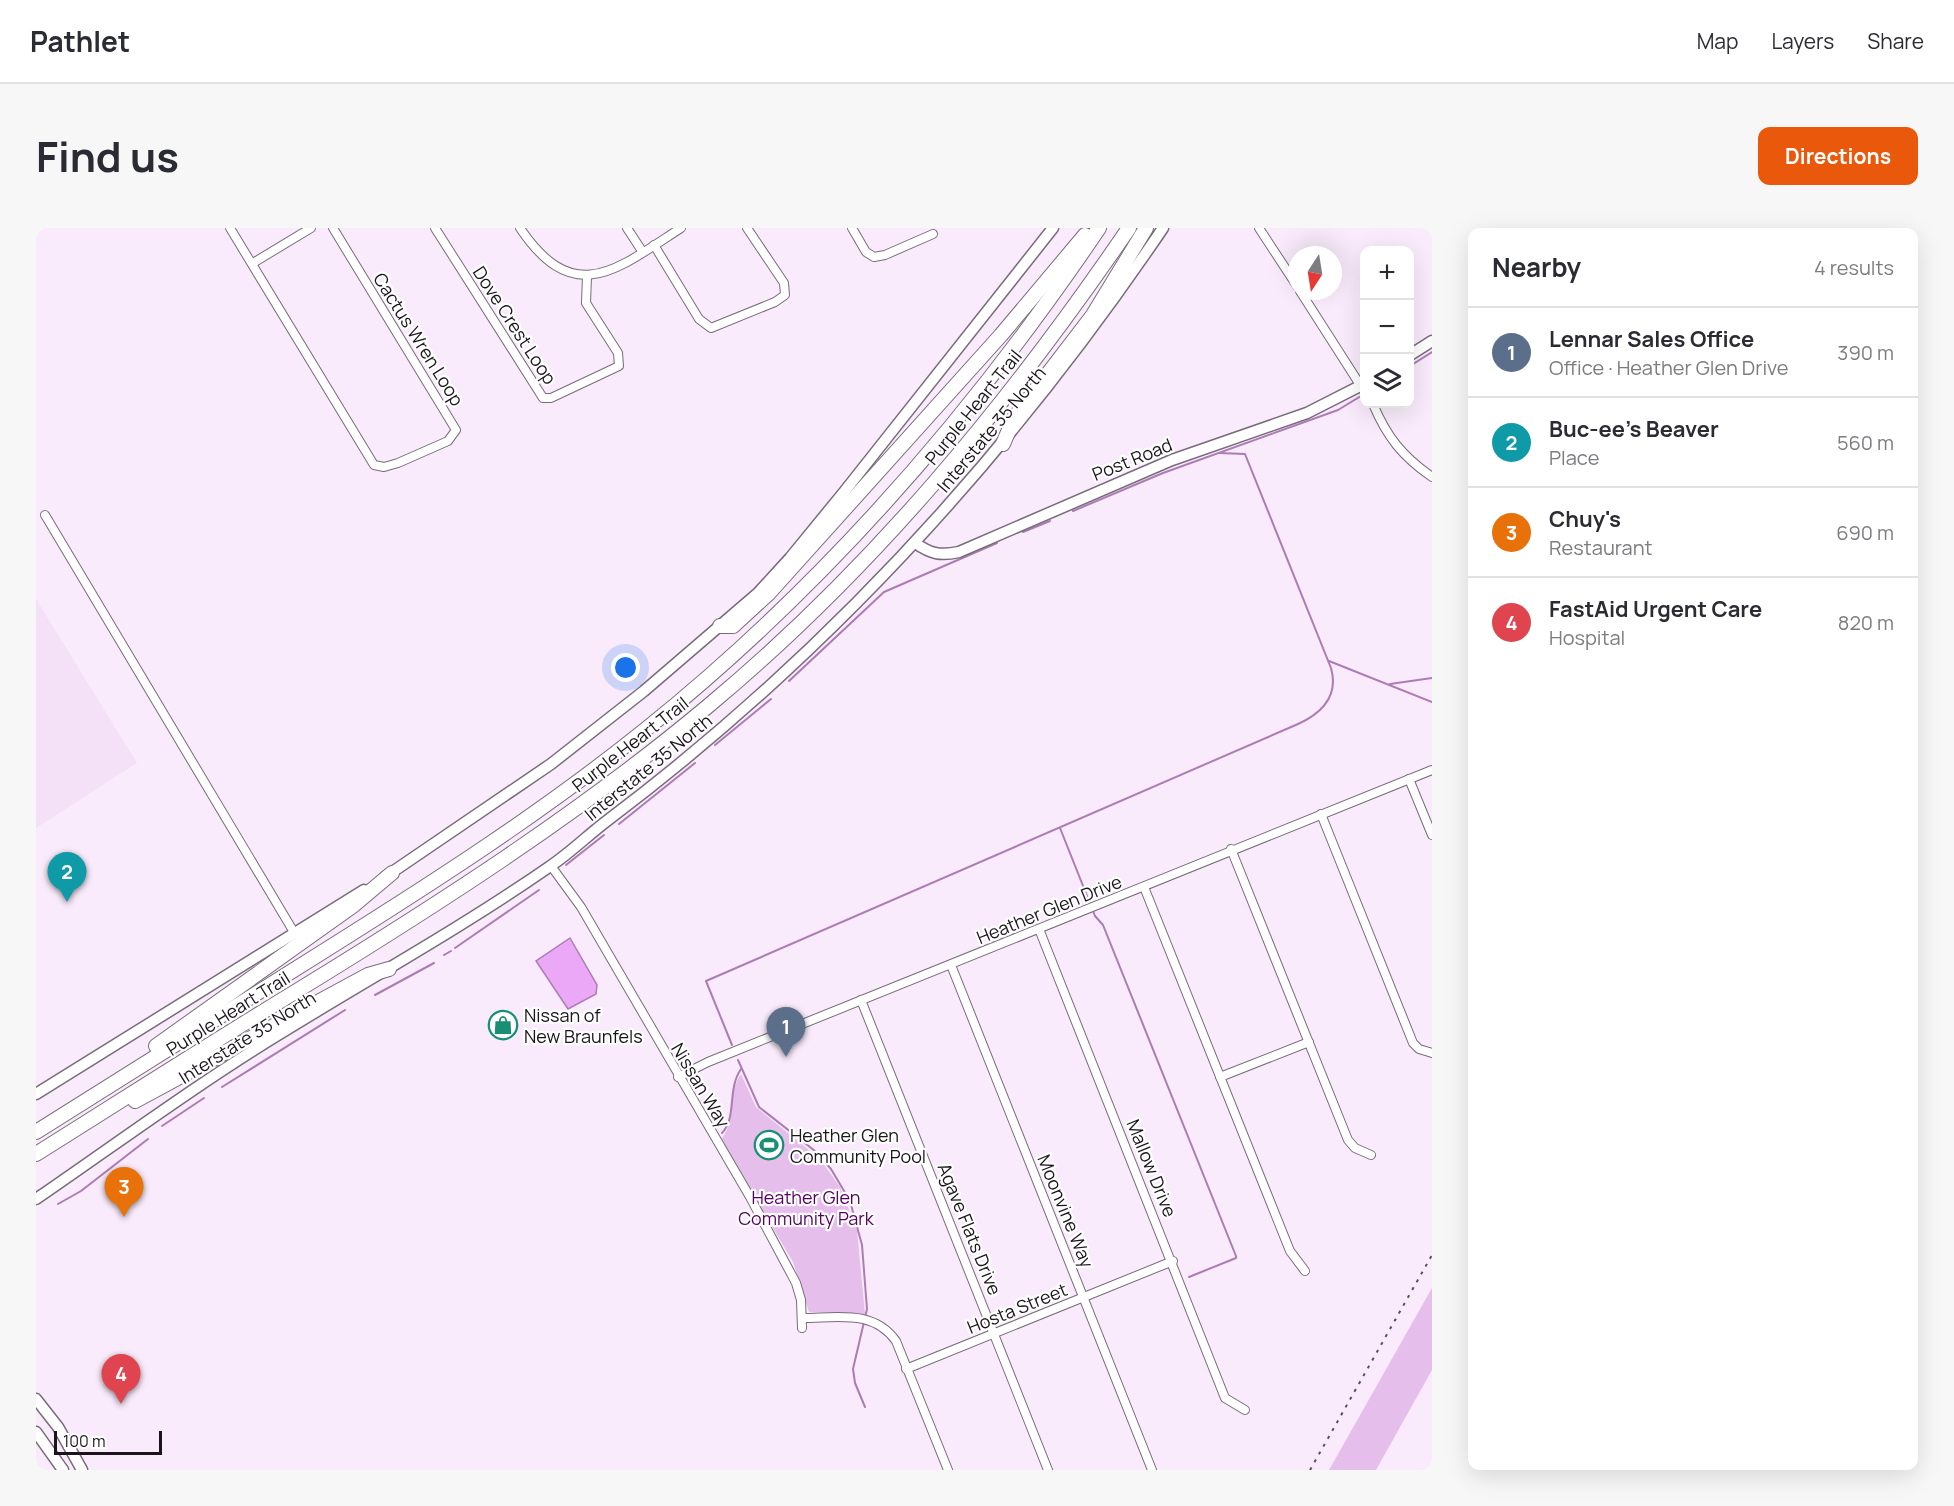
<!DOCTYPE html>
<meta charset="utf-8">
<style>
:root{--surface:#fff;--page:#f7f7f7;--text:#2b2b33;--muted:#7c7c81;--line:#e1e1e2;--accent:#ea580c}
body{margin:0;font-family:Manrope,sans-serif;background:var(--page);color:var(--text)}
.controls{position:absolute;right:18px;top:18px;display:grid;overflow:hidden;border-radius:12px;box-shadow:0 6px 24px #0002}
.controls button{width:54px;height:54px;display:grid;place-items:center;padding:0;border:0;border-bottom:2px solid var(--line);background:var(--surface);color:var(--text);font:30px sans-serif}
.compass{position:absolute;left:1252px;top:18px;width:54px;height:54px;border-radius:50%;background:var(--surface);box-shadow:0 6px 24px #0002;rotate:192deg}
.scale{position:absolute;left:18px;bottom:15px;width:108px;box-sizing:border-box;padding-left:6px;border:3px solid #1a151b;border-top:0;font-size:16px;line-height:21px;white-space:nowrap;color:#1a151b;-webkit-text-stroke:4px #fdfefd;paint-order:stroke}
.you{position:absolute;left:590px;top:440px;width:21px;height:21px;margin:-15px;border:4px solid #fff;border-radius:50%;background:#1a73e8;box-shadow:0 0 0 9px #1a73e833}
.badge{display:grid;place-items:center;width:39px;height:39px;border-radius:50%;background:var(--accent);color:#fff;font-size:20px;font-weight:700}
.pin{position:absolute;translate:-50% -50px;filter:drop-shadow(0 2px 3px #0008)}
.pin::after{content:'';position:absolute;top:32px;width:21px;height:18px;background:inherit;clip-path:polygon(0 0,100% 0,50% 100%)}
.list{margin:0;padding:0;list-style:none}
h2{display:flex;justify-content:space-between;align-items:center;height:78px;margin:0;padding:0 24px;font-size:26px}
h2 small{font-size:20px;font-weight:400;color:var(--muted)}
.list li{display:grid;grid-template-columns:39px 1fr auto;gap:18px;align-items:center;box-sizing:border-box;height:90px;padding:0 24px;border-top:2px solid var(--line)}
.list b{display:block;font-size:22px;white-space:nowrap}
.list p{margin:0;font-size:20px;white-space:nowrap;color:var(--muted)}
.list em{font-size:20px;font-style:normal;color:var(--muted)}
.icon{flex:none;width:33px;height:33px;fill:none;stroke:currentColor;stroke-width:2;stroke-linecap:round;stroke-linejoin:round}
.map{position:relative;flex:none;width:1396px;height:1242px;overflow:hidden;border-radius:12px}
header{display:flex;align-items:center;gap:36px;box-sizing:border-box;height:84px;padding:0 30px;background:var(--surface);border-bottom:2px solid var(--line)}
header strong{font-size:28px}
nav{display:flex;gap:33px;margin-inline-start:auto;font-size:21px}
.intro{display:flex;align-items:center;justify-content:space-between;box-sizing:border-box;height:144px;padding:0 36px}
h1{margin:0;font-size:42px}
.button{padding:15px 27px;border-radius:12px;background:var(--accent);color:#fff;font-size:21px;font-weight:700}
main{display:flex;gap:36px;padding:0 36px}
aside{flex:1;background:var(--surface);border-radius:12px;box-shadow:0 6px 24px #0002}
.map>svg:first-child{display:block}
.built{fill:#f4e1f8}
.green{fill:#e5beec}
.water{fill:#eaa8f6;stroke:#ac7cb4;stroke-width:1.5}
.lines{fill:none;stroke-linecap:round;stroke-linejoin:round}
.stream{stroke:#ac7cb4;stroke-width:2}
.street-casing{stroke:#786c7a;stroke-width:10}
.secondary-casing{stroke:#786c7a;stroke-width:13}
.highway-casing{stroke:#786c7a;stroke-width:16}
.street{stroke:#fff;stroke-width:8}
.secondary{stroke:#fff;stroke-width:10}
.highway{stroke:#fff;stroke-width:14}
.rail{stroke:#58515a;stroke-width:2;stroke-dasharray:3 6;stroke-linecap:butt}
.labels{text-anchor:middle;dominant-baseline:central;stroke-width:4.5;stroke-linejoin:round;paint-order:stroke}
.street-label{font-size:18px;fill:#1a151b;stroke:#fdfefd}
.poi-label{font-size:18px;fill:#1a151b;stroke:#fdfefd;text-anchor:start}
.park-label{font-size:18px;fill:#570064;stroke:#fdfefd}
</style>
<header>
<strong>Pathlet</strong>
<nav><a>Map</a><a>Layers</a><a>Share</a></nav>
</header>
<div class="intro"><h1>Find us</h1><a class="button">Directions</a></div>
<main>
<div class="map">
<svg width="1396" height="1242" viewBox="0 0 1396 1242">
<rect width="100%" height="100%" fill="#f9ebfb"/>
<path class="built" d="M0,371L101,535L0,600Z"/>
<g class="green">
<path d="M705,846L720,879L784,931L804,959L821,1002L829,1086L773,1084L757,1034L685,912C703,888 690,867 705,846Z"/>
<path d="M1396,1060V1142L1340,1242H1293Z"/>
</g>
<path class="water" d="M534,710L561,757L560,766L532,781L500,733Z"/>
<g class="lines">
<g class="stream">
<path d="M1374,138L1396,124"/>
<path d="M1037,283L1127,245L1302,182L1325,168"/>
<path d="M987,304L1014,293"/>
<path d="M1293,433L1396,474"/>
<path d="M753,453L848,364L961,315"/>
<path d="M1354,456L1396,450"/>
<path d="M679,517L735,471"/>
<path d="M583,596L659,535"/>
<path d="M1024,600L1059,688L1067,697L1200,1028V1030L1153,1049"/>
<path d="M530,637L568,607"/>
<path d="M419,720L503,662"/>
<path d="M408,727L415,723"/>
<path d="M339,767L398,735"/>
<path d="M696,817L670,753L1262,496C1286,485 1303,468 1295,440L1209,226L1183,225"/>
<path d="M702,832L723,879L779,923L795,941L814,973L826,1017L831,1081L817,1141L819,1155L829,1179"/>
<path d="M186,859L309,782"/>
<path d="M126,898L168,870"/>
<path d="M686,905C701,890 691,861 705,841"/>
<path d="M22,976L45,963L112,911"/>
</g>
<g class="street-casing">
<g id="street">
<path d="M194,0L338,237L348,239L362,235L412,213L420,202L297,0"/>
<path d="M399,0L507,170H515L583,138L582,125L550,75L551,48"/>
<path d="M484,0C538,80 580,42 645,0"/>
<path d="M591,0L606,23"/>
<path d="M816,0L830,24L838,29L849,27L897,6"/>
<path d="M1223,0L1261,58"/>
<path d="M618,17L663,91L675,100L739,74L749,67L748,55L711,0"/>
<path d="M217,35L275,0"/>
<path d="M1264,63L1328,163"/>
<path d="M1337,176C1351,209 1366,228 1396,249"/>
<path d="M9,287L259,706"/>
<path d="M1373,551L1396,607"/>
<path d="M1285,586L1377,815L1383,821L1396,825"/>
<path d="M1195,621L1312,912L1319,920L1335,927"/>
<path d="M515,638L545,679L714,969L760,1055L765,1072L766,1100"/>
<path d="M1108,659L1254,1023L1269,1043"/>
<path d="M1003,701L1189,1170L1209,1182"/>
<path d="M915,737L1116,1242"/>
<path d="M825,772L1012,1242"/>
<path d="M642,849L672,834L1396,542"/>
<path d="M1184,849L1273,814"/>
<path d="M766,1090C801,1090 837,1081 860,1113L912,1242"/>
<path d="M870,1141L1137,1033"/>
</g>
</g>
<g class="secondary-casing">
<g id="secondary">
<path d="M1374,127L1396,113"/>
<path d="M879,315C895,326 904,328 923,324L1136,232L1271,185L1328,156"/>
<path d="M349,649L515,536L608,463L722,365L754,330L808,264L1017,0"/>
<path d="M0,866L328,662"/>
<path d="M0,971C83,914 164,854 250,802C338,748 428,698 513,639C534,625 552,607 572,592C791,427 974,226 1127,0"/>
<path d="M0,1171L22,1199L46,1242"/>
<path d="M0,1204L27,1242"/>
</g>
</g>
<g class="highway-casing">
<g id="highway">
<path d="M967,216L978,190L1057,87L1110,0"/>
<path d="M684,398H697L733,365L965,107L1049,7"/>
<path d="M120,818L318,677L356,645"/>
<path d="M99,873L332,747L353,741"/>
<path d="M0,904C96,843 192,783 288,723C398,654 507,584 609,502C786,360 936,188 1063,0"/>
<path d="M0,926C86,872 172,817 259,764C401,677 543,586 671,479C836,342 973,176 1093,0"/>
</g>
</g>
<use href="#street" class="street"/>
<use href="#secondary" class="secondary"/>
<use href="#highway" class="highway"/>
<path class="rail" d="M1274,1242L1396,1027"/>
</g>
<defs>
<g id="shop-ring" transform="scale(1.5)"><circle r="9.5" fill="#fdfefd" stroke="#188f72" stroke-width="1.5"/><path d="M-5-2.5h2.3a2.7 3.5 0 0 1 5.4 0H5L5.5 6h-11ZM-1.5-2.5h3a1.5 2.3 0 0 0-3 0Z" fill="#188f72"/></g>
<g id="stadium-ring" transform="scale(1.5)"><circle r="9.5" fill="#fdfefd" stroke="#188f72" stroke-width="1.5"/><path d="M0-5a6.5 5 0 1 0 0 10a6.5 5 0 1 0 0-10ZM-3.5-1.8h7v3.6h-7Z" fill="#188f72"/></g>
</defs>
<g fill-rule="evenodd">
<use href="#shop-ring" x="467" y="797"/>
<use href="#stadium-ring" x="733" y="917"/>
</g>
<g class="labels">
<g class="street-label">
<text transform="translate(479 97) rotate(57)">Dove Crest Loop</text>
<text transform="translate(383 111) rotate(58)">Cactus Wren Loop</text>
<text transform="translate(937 179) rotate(-51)">Purple Heart Trail</text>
<text transform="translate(955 201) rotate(-50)">Interstate 35 North</text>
<text transform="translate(1096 231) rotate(-22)">Post Road</text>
<text transform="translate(594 516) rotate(-38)">Purple Heart Trail</text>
<text transform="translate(612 539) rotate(-39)">Interstate 35 North</text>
<text transform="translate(1013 681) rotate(-22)">Heather Glen Drive</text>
<text transform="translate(192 785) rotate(-32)">Purple Heart Trail</text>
<text transform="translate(211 809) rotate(-32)">Interstate 35 North</text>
<text transform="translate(665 857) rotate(59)">Nissan Way</text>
<text transform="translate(1116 940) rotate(68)">Mallow Drive</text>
<text transform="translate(1030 983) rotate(68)">Moonvine Way</text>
<text transform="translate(934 1001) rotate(68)">Agave Flats Drive</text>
<text transform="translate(981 1080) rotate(-22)">Hosta Street</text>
</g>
<g class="poi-label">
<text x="488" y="787">Nissan of<tspan x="488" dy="21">New Braunfels</tspan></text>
<text x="754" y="907">Heather Glen<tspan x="754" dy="21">Community Pool</tspan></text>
</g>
<g class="park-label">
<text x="770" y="969">Heather Glen<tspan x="770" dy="21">Community Park</tspan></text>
</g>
</g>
</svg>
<div class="controls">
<button>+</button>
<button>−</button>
<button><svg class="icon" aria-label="layers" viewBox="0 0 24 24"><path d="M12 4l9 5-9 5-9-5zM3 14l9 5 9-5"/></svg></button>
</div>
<svg class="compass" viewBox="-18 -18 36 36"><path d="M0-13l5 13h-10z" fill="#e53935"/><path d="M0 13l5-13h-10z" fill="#7c7c81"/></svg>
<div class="scale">100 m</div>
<div class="you"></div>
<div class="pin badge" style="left:750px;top:829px;background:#5c6f8a">1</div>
<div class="pin badge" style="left:31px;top:674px;background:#0f9aa8">2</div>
<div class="pin badge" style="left:88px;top:989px;background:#e8710a">3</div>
<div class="pin badge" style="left:85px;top:1176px;background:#e0444e">4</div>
</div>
<aside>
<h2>Nearby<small>4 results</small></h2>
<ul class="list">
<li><span class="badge" style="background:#5c6f8a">1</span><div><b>Lennar Sales Office</b><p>Office · Heather Glen Drive</p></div><em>390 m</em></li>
<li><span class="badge" style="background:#0f9aa8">2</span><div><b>Buc-ee's Beaver</b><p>Place</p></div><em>560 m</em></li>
<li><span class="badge" style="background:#e8710a">3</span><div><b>Chuy's</b><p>Restaurant</p></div><em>690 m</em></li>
<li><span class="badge" style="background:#e0444e">4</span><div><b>FastAid Urgent Care</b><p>Hospital</p></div><em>820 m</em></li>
</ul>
</aside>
</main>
